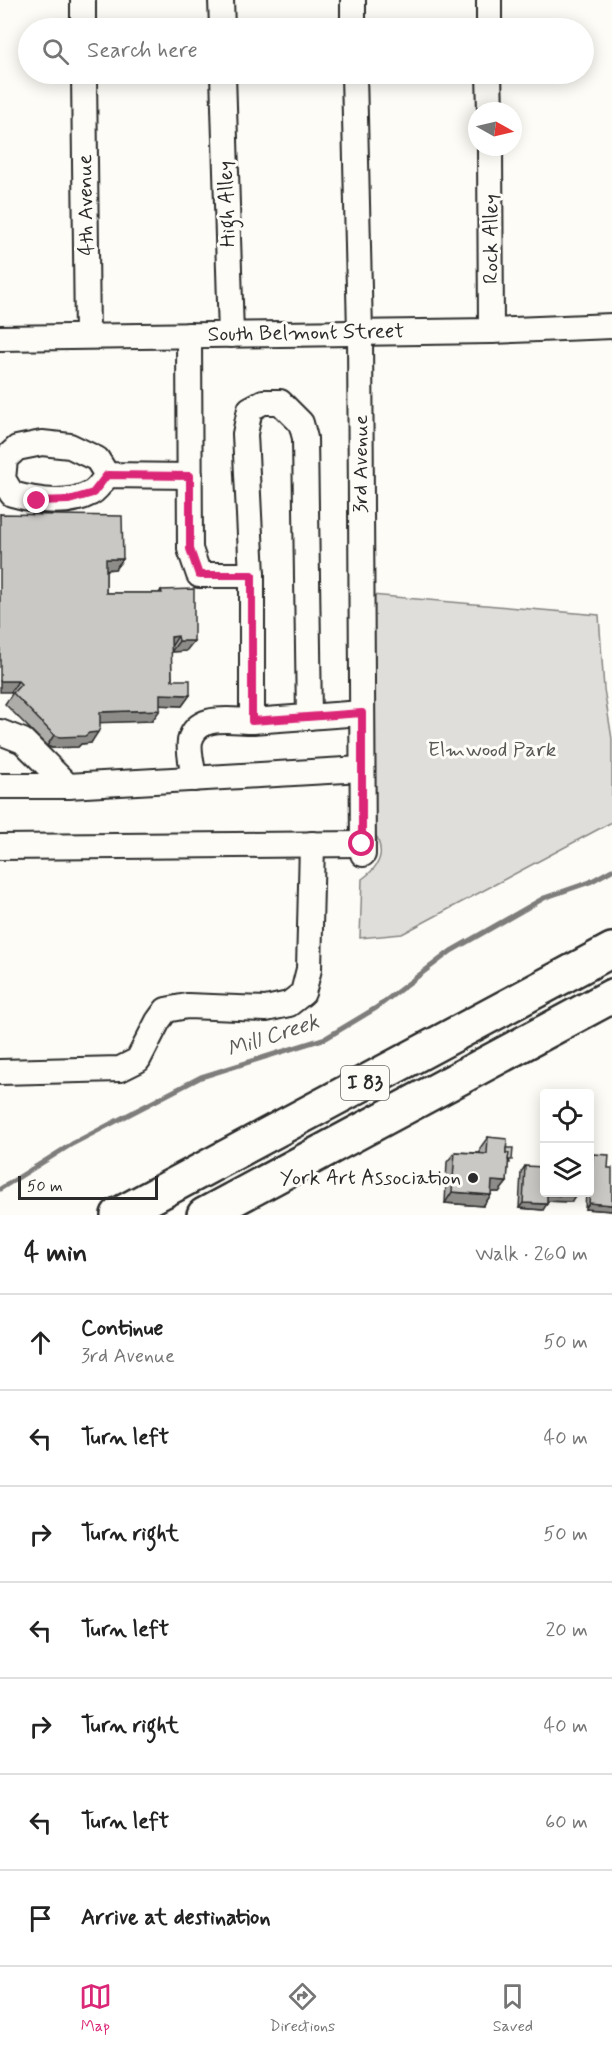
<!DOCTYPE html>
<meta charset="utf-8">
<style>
:root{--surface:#fff;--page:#f2f2f2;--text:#222;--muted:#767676;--line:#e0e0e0;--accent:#db2777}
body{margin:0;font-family:Mynerve,sans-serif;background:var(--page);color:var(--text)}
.controls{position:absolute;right:18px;bottom:18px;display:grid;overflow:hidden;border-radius:6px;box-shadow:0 3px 15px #0003}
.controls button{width:54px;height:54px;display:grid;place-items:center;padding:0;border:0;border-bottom:2px solid var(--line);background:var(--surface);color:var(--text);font:30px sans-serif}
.compass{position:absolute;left:468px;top:102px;width:54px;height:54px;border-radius:50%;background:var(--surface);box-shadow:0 3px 15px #0003;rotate:98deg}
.scale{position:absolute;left:18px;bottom:15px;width:140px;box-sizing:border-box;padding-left:6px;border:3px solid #2b2b2b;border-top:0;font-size:16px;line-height:21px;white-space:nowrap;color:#2b2b2b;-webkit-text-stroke:4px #fdfcf7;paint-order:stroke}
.stop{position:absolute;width:18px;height:18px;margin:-14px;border:4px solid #db2777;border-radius:50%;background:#fff}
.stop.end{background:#db2777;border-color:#fff;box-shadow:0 2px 6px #0008}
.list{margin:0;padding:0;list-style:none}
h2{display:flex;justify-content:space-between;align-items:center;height:78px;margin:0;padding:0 24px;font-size:26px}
h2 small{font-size:20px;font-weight:400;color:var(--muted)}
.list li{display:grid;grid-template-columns:39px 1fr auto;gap:18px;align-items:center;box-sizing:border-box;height:96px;padding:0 24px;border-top:2px solid var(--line)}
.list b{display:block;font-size:22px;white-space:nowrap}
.list p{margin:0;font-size:20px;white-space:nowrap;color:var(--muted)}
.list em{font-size:20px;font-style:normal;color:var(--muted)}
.icon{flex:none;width:33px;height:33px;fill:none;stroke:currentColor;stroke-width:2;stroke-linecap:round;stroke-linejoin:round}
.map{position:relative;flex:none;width:612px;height:1215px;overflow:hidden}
.search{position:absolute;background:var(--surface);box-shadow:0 3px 15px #0003;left:18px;right:18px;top:18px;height:66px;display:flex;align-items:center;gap:15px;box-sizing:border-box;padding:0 21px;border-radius:33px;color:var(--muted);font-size:22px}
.sheet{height:750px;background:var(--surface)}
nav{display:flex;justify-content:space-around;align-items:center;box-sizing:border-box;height:84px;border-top:2px solid var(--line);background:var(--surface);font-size:16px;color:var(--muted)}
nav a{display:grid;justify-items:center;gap:3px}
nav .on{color:var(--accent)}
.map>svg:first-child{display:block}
.green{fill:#dfdeda;stroke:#858482;stroke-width:1.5}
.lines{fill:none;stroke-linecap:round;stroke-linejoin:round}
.stream{stroke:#7e7d7b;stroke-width:5}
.minor-casing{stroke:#2b2b2b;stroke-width:28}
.highway-casing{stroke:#2b2b2b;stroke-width:38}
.minor{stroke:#fdfcf7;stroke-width:24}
.highway{stroke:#fdfcf7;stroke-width:33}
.wall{fill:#adaca9;stroke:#2b2b2b;stroke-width:1.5}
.shaded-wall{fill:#8d8c89;stroke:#2b2b2b;stroke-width:1.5}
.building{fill:#c9c8c4;stroke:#2b2b2b;stroke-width:1.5}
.route{stroke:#db2777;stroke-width:8}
.poi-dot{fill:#2b2b2b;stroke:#fdfcf7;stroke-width:2}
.labels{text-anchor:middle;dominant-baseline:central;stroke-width:6;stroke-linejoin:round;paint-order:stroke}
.shield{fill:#fdfcf7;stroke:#6a6a68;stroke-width:1.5}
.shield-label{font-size:20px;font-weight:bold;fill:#2b2b2b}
.street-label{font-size:21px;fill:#2b2b2b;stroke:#fdfcf7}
.park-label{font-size:21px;fill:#585857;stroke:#fdfcf7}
.poi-label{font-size:21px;fill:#2b2b2b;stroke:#fdfcf7;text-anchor:end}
.water-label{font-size:22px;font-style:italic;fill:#5b5b5a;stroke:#fdfcf7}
</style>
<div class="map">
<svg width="612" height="1215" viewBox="0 0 612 1215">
<rect width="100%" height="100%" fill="#fdfcf7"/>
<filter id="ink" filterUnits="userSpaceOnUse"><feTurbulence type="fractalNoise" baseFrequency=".0167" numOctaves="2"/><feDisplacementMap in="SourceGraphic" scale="12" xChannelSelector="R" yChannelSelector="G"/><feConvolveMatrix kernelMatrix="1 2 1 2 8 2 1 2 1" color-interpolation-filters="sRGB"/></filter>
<g filter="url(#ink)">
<path class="green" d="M371,595L599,615L604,689L612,739V822L402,934L360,938L362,879C386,862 384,847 370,824Z"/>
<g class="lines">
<path class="stream" d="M0,1189L72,1144L201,1077L326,1038L376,1008L451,951L544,898L590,882L612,870"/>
<g class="minor-casing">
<g id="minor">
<path d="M83,0V28"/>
<path d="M221,0L222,28"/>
<path d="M353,0V28"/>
<path d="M489,0V28"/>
<path d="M84,74L87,336"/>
<path d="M223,74L231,335"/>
<path d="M354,74L360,332L363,854"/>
<path d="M489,74L490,111"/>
<path d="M490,147L491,331"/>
<path d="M189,335L190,549L199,575H252V721L362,713"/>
<path d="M0,338L491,331L612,326"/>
<path d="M107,475C103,481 97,490 91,493C67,506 37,501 12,494L3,479L5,459L17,448L42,443L70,446L97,459L107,475L190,476"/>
<path d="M252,575L245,434L250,409L263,402H280L301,423L305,438L309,717"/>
<path d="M0,732L23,741L68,786L362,769"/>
<path d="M194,779C193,768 188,752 190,741C197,713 230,721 252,721"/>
<path d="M0,786H68"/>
<path d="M0,847L362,844"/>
<path d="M0,1072L120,1069L138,1060L158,1021L166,1010L187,1006L266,1009L289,1004L303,993L309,969L312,844"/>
</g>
</g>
<g class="highway-casing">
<g id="highway">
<path d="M118,1215L612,950"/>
<path d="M204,1215L612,996"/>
</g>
</g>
<use href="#minor" class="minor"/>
<use href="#highway" class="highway"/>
</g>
<g class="wall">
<path d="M0,514L123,559L115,569L106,570V593H159L161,590L186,651L171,652L172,680L190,695L182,706L160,705L152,721L100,722L91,743L81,744L78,747L52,748L47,746L5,704L12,694L11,692Z"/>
<path d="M488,1137L506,1148L510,1163H508L507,1182L499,1192H491V1195L483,1206L445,1203L447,1162L455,1152L480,1153V1148Z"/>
<path d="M593,1154L608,1168L612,1211L585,1209L586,1192H590V1158Z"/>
<path d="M525,1166L571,1202L547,1201L543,1210L519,1208L521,1172Z"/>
</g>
<g class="shaded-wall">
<path d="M106,559H123L115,569L98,570Z"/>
<path d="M178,636L171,647V637Z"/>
<path d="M179,641H194L186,651L171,652Z"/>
<path d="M0,681H18L11,692H0Z"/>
<path d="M160,694L190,695L182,706L152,705Z"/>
<path d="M160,710L152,721L92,723L100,712Z"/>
<path d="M98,732L91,743L81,744L78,747L52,748L47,746L54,735Z"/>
<path d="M492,1181L507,1182L499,1192H484Z"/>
<path d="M452,1192L491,1195L483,1206L445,1203Z"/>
<path d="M547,1195L575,1196L571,1202L543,1201Z"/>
<path d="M523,1203L547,1204L543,1210L519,1208Z"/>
<path d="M589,1203L612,1205V1211L585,1209Z"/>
</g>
<g class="building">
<path d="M0,514L122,516L123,559H106V593H162L161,590L194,589V641H179L178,636L171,637L172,680H190V695L160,694V710L100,712V728L98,732L89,733L85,736L60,737L54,735L13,693L21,684L18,681H0Z"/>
<path d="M488,1137L507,1139L506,1153H509L507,1182L492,1181L491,1195L452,1192L455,1152L487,1154Z"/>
<path d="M506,1148H513L512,1160H508L509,1153H506Z"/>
<path d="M593,1154L609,1155L608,1168H612V1205L589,1203Z"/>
<path d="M525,1166L544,1167V1192H575V1196L547,1195V1204L523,1203Z"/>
</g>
</g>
<g class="lines" filter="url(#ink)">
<path class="route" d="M37,501L69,500L93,493L107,475L190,476V549L199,575H252V721L362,713V844"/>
</g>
<circle class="poi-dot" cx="473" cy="1178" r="6"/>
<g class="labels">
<rect class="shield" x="341" y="1066" width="48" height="34" rx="4.5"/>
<g class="shield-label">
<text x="365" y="1083">I 83</text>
</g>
<g class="street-label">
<text transform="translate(227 204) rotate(-92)">High Alley</text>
<text transform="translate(86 205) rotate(-91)">4th Avenue</text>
<text transform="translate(491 239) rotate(-90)">Rock Alley</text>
<text transform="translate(306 333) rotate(-1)">South Belmont Street</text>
<text transform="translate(361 464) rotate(-90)">3rd Avenue</text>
</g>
<g class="park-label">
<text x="492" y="750">Elmwood Park</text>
</g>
<g class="poi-label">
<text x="461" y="1178">York Art Association</text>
</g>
<g class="water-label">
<text transform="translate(273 1036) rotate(-18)">Mill Creek</text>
</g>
</g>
</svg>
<div class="controls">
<button><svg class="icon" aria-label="locate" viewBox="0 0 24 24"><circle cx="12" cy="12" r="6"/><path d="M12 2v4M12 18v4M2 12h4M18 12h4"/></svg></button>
<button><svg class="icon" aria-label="layers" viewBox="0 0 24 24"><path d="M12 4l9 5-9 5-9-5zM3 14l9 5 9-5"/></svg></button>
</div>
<svg class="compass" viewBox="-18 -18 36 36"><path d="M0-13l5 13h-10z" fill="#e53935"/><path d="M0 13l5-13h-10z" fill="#767676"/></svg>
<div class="scale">50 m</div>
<div class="stop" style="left:362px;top:844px"></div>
<div class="stop end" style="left:37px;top:501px"></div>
<div class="search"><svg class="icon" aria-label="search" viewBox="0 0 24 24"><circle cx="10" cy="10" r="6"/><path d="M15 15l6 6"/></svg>Search here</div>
</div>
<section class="sheet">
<h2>4 min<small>Walk · 260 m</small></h2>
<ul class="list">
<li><svg class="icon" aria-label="ahead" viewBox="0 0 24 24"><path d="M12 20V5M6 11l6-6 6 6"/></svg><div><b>Continue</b><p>3rd Avenue</p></div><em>50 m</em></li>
<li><svg class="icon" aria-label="left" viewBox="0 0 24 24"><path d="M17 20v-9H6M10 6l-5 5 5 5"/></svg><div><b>Turn left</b></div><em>40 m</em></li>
<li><svg class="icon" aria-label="right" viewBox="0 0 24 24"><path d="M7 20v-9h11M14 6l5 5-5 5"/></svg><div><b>Turn right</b></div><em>50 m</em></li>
<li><svg class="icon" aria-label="left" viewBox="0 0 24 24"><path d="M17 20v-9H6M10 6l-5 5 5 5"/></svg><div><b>Turn left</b></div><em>20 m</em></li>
<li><svg class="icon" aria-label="right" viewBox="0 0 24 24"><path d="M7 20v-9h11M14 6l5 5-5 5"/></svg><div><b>Turn right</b></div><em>40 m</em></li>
<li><svg class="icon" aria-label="left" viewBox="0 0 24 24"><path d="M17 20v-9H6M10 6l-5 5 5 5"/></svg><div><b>Turn left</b></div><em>60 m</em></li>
<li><svg class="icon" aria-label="arrive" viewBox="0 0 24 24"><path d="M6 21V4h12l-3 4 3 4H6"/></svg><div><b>Arrive at destination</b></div></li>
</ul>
</section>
<nav>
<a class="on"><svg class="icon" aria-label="map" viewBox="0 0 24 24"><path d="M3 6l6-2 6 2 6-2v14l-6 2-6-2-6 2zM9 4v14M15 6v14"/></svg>Map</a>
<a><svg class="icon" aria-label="directions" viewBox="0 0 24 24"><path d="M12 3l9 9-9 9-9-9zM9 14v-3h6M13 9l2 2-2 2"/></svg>Directions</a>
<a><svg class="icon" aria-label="saved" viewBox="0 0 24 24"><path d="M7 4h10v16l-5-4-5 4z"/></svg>Saved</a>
</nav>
